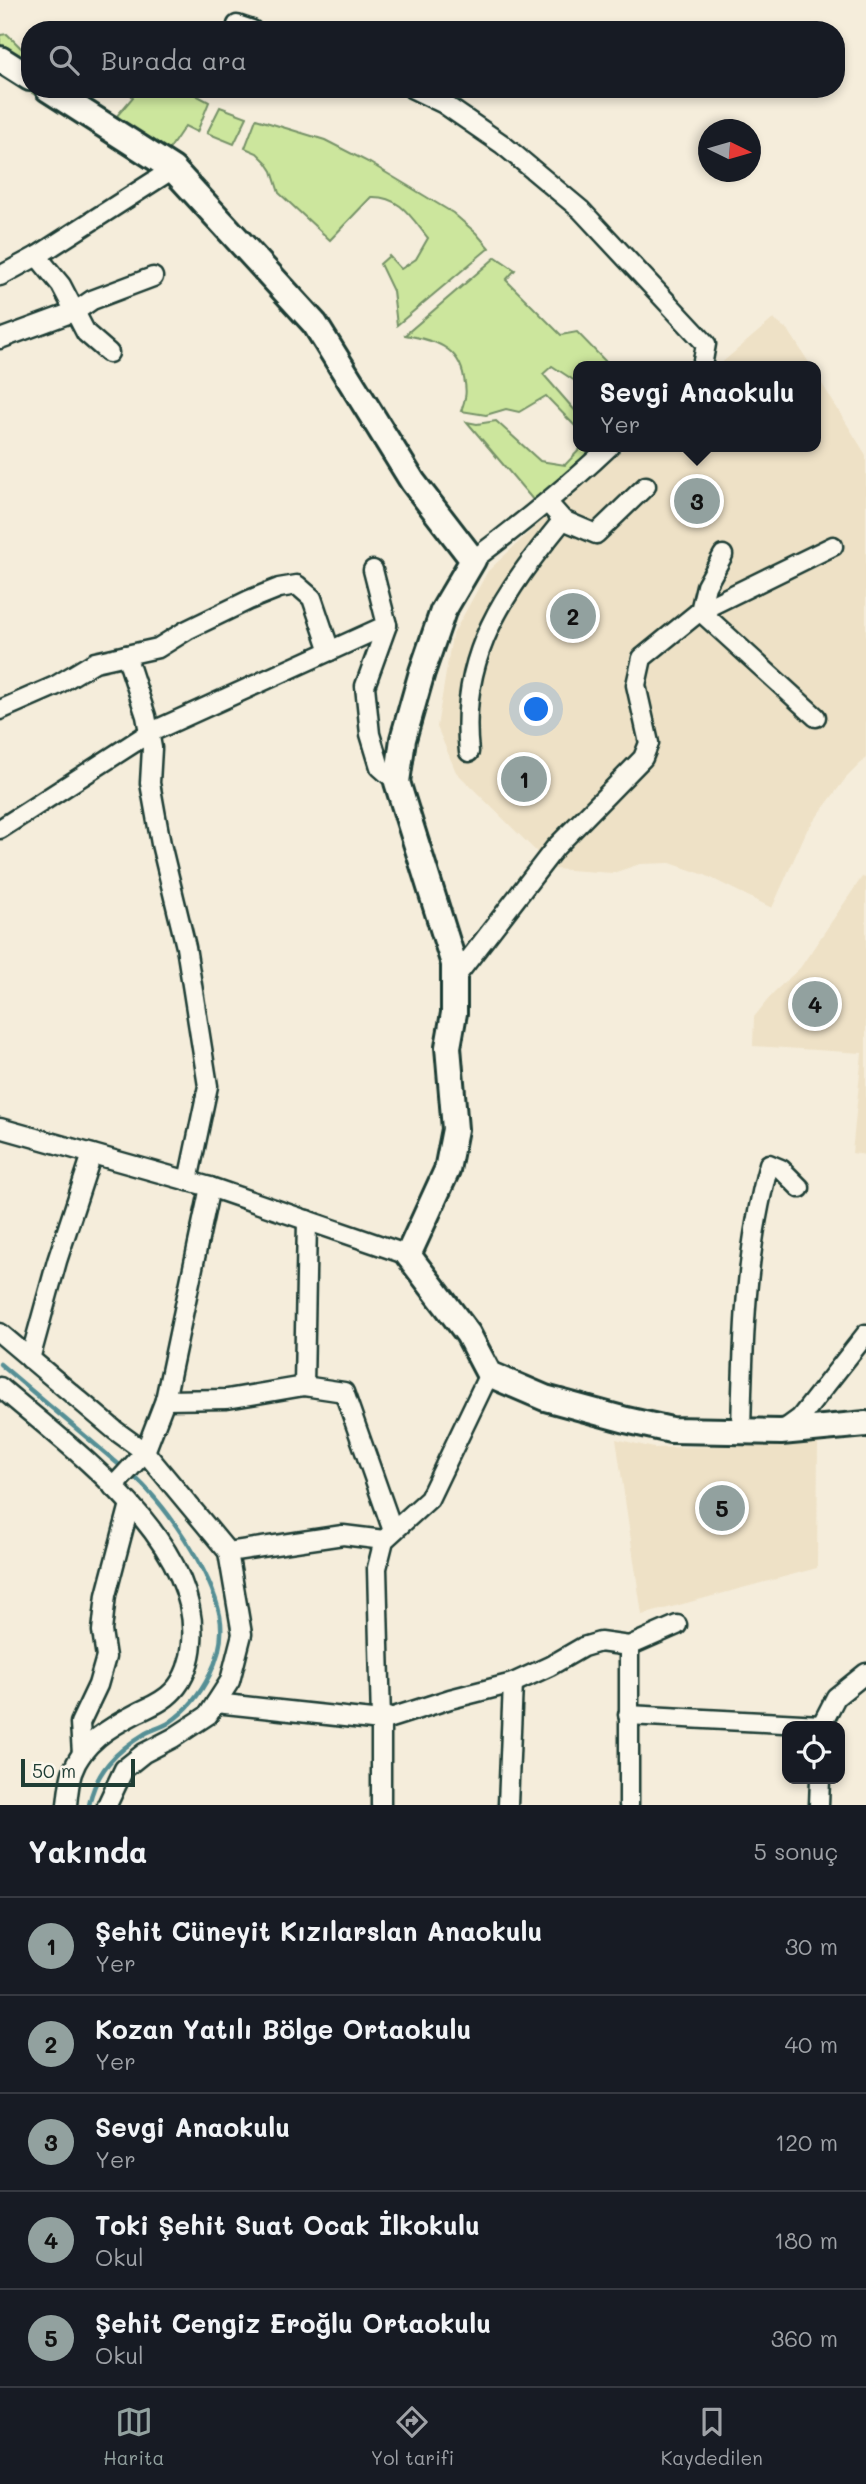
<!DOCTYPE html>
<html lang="tr">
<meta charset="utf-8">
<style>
:root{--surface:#171b24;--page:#20242c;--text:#f1f3f6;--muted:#9ea1a6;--line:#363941;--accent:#92a19f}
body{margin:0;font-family:Mali,sans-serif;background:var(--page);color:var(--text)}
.controls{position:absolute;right:21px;bottom:21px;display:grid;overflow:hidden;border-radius:14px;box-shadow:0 4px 10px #0003}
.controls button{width:63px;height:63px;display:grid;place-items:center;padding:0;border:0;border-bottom:2px solid var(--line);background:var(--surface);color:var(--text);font:35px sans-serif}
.compass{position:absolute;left:698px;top:119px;width:63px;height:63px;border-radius:50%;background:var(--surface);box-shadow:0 4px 10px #0003;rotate:95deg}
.scale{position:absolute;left:21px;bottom:18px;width:114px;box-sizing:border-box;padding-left:7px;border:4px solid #1f3d34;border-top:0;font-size:19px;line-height:24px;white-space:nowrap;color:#1f3d34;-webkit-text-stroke:5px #fbf7ec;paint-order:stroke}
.you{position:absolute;left:537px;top:710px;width:24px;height:24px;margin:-18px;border:5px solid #fff;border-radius:50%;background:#1a73e8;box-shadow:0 0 0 10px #1a73e833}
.badge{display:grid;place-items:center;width:46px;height:46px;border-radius:50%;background:var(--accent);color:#111;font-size:23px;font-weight:700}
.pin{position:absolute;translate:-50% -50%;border:4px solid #fff;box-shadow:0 2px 7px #0006}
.popup{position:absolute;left:573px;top:361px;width:248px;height:91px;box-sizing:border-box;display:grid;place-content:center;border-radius:14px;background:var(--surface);filter:drop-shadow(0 2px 5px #0005);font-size:23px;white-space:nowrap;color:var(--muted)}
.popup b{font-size:26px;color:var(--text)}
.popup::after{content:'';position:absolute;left:50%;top:100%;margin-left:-14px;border:14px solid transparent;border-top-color:var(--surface)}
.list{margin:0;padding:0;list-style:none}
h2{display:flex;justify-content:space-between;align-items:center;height:91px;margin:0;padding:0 28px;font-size:30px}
h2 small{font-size:23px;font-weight:400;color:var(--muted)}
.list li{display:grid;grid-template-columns:46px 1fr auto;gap:21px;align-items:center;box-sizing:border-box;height:98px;padding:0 28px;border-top:2px solid var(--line)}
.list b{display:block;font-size:26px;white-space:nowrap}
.list p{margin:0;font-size:23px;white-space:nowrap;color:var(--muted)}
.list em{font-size:23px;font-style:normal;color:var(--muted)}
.icon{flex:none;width:38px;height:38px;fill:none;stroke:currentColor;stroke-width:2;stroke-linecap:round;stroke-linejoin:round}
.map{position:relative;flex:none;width:866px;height:1805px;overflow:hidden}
.search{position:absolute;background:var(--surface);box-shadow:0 4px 10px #0003;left:21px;right:21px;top:21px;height:77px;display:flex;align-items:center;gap:18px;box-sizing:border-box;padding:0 24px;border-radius:28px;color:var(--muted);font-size:26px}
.sheet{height:581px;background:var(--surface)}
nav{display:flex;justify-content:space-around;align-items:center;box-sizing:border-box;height:98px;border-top:2px solid var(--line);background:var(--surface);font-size:19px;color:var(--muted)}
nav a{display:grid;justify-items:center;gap:4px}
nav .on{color:var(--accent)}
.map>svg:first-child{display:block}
.built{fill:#eee1c6}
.green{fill:#cce69d;stroke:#769268;stroke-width:2}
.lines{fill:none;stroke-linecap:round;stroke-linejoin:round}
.stream{stroke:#548f95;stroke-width:4.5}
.street-casing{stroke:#1f3d34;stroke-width:23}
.secondary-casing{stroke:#1f3d34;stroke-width:30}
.street{stroke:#fbf7ec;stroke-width:18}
.secondary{stroke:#fbf7ec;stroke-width:24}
</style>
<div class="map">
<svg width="866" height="1805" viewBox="0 0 866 1805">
<rect width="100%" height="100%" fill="#f5eddb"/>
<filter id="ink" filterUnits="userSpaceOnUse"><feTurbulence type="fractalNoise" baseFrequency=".0143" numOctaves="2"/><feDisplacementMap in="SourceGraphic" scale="14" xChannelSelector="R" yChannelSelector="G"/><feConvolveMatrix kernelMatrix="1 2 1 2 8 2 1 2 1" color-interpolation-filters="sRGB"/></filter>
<g filter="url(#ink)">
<g class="built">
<path d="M773,319L789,331L811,366H718Z"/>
<path d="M816,374L866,455V758L846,778L807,830L772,908L705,875L670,863L640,864L613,873L554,869L456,772L437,727L452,636L488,571L559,504L625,447H816Z"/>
<path d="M862,877L866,878V1155L852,1153L862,1053L753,1046L754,1017L774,992L800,968Z"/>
<path d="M616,1439L654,1448L818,1443L817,1568L642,1615Z"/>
</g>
<g class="green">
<path d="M7,34L30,57V89H55L43,99L0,75V35Z"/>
<path d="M126,89H185L209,102L197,132L185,126L162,160L105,130L133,97Z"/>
<path d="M220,107L247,117L234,144L207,133Z"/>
<path d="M256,119L325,140L370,163L453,213L476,233L489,248L397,325L393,291L380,264L389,256L401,269L416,259L428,238C411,217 400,196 371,197L330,240L279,193L272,171L266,162L257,153L245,148Z"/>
<path d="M496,257L515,270L506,280L561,335L577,332L610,366H578V383L552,366L543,374L578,414V429L546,396L519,412L506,409L486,415L461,411C466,398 467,391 464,378C459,346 433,340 405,335Z"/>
<path d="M496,421L540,461L565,465L582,447H596L557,489L534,501L467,422L477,424Z"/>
</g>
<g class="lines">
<g class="stream">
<path d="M0,1364L123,1468"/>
<path d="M89,1805C96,1771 116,1751 146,1733C154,1729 163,1727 170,1722C202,1700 227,1654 220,1616C211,1570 165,1503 130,1473"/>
</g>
<g class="street-casing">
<g id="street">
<path d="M237,25L252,30"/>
<path d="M413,89L444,104L502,144L581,210L706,344L702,366"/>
<path d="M37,256L61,285L86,333L109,353"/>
<path d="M0,276L37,256L173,169"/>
<path d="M0,339L76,311L92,300L153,277"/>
<path d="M563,520L596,534L646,486"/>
<path d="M723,555L706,586L700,611L816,717"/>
<path d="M473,560C521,524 566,488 609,447"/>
<path d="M373,570L387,625L365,686L370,734L380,767L397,782"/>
<path d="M126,655L146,716L152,748L150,783L161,844L186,947L208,1086L188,1181"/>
<path d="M0,710L55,686L95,662L158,648L187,630L249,600L279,588L297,585L312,598L330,651"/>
<path d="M469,752C458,655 505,591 563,520L548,503"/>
<path d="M0,829L149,733L387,625"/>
<path d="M454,979L555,848L643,758L649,743L636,685L642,658L700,611L833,546"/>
<path d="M0,1128L210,1187L408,1255"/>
<path d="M0,1333L116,1431L145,1452L228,1552L242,1634L230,1681L208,1715L173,1738L144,1753L124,1769L107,1805"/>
<path d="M30,1359L57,1261L92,1154"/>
<path d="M304,1386L307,1220"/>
<path d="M0,1387C70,1448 201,1539 192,1643C191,1659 185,1679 173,1691C163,1702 149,1707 137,1713C110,1727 82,1743 72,1773C69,1783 68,1795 67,1805"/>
<path d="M165,1400L227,1399L304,1386L344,1392L393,1531"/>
<path d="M741,1431C743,1342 745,1251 769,1164L781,1169L800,1188"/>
<path d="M782,1431L800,1418L866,1334"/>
<path d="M113,1487L145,1452L165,1400L210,1187"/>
<path d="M228,1552L343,1535L384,1540"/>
<path d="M216,1703L381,1721L450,1699L513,1683L550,1666L583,1647L600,1642L629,1646L677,1625"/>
<path d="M628,1715L821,1725"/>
<path d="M821,1726L836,1697L866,1673"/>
<path d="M82,1754L80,1723L98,1685L106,1657L102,1631L106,1595L130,1504"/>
<path d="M381,1805V1721L377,1568L384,1540L429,1499L489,1374"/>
<path d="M508,1805L513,1683"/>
<path d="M629,1805V1646"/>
<path d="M819,1805L820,1779"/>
</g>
</g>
<g class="secondary-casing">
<g id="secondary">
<path d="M0,59L30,78"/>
<path d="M48,89L173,169L315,324L413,482L473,560L443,611L422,672L403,739L397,782L454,964V1013L448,1047L455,1129L447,1170L408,1255L468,1334L489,1374L545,1398L626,1420L671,1430L781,1432L866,1424"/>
</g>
</g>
<use href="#street" class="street"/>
<use href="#secondary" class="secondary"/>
</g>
</g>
</svg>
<div class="controls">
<button><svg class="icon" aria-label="locate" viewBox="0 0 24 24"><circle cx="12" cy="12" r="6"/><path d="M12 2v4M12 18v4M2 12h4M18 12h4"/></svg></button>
</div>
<svg class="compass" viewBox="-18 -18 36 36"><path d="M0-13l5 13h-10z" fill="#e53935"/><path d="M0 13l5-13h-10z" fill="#9ea1a6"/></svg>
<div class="scale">50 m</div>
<div class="you"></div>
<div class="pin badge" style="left:524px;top:779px">1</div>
<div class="pin badge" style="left:573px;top:616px">2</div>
<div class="pin badge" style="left:697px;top:501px">3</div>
<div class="popup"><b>Sevgi Anaokulu</b>Yer</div>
<div class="pin badge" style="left:815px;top:1004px">4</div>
<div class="pin badge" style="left:722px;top:1508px">5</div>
<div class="search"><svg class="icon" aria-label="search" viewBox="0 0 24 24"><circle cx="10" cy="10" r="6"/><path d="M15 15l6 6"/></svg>Burada ara</div>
</div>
<section class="sheet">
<h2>Yakında<small>5 sonuç</small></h2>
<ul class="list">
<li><span class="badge">1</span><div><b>Şehit Cüneyit Kızılarslan Anaokulu</b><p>Yer</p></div><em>30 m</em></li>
<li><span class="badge">2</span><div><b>Kozan Yatılı Bölge Ortaokulu</b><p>Yer</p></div><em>40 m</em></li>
<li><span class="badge">3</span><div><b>Sevgi Anaokulu</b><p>Yer</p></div><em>120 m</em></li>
<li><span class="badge">4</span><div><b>Toki Şehit Suat Ocak İlkokulu</b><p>Okul</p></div><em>180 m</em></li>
<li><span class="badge">5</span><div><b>Şehit Cengiz Eroğlu Ortaokulu</b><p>Okul</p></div><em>360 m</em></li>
</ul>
</section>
<nav>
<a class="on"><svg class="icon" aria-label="map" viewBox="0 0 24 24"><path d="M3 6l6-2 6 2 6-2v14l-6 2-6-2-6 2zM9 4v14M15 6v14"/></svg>Harita</a>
<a><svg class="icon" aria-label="directions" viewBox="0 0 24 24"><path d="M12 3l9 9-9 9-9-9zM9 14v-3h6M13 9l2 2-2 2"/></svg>Yol tarifi</a>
<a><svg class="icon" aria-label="saved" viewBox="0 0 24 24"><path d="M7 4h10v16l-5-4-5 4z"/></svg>Kaydedilen</a>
</nav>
